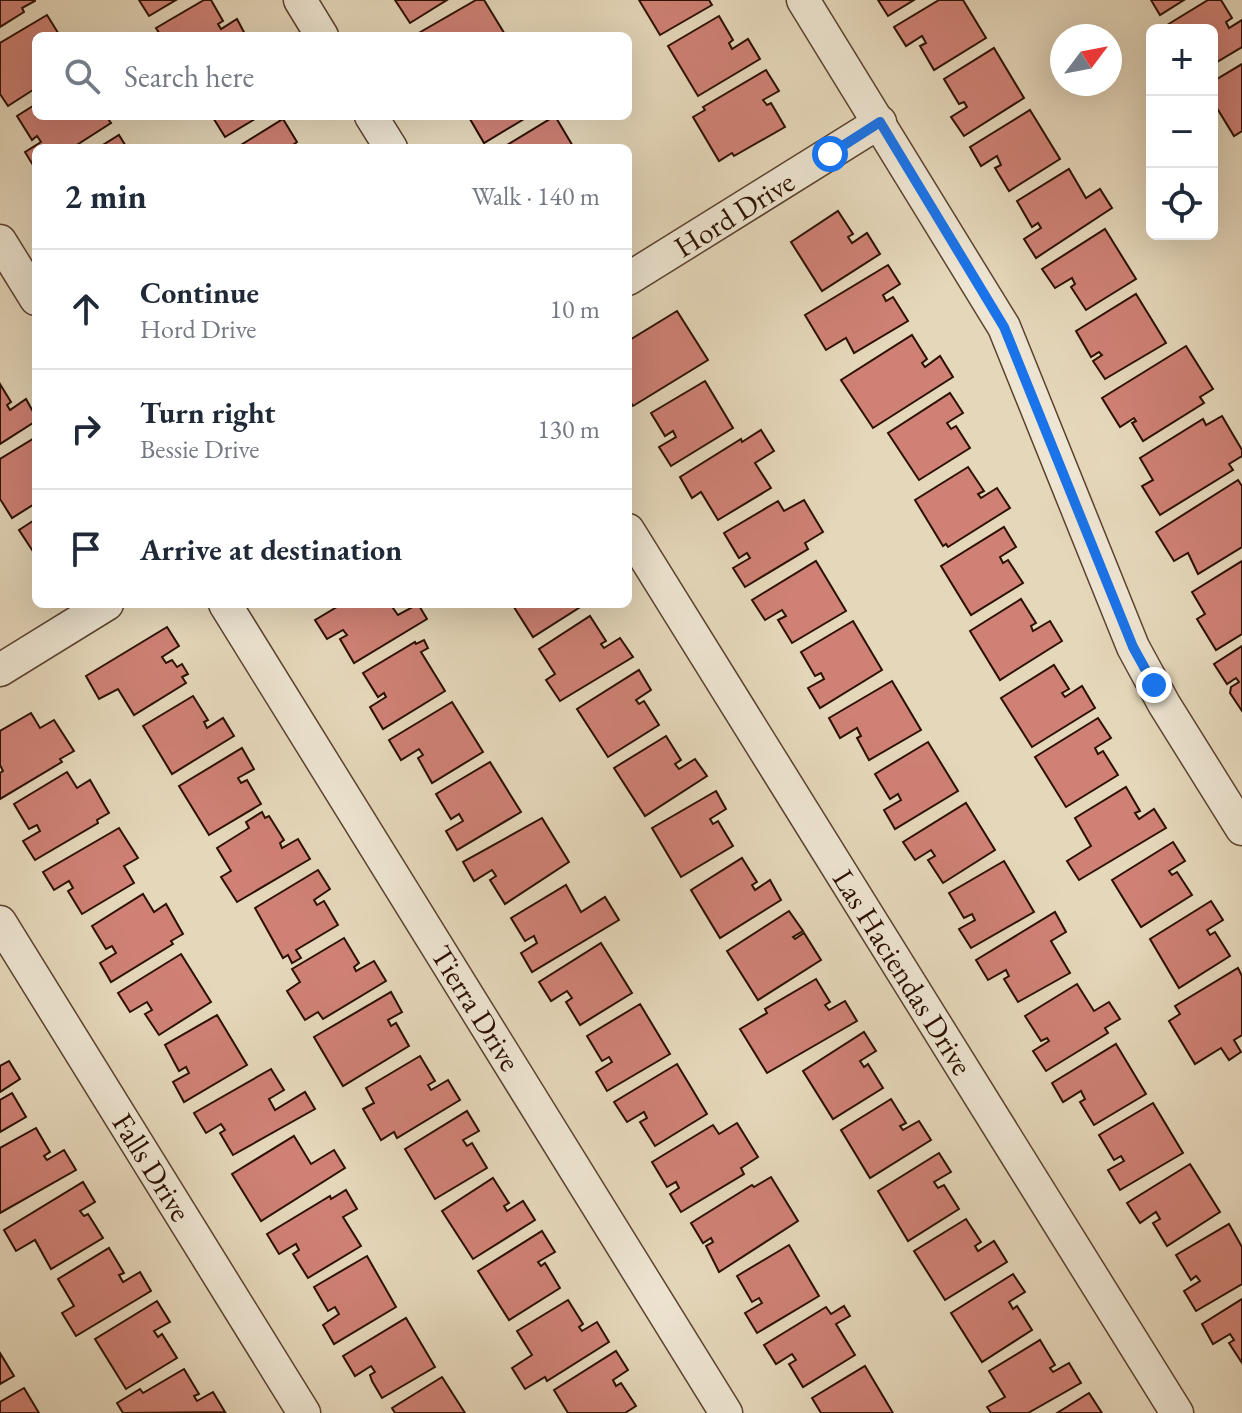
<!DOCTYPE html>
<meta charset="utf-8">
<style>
:root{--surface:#fff;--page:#f2f2f3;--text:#1f2937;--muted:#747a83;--line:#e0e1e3}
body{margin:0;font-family:"EB Garamond",serif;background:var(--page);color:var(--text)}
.controls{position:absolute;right:24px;top:24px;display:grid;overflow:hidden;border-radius:12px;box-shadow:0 8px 32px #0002}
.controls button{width:72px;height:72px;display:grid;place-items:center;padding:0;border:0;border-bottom:2px solid var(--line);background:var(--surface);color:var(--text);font:40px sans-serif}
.compass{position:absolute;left:1050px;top:24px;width:72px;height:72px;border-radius:50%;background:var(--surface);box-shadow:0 8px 32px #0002;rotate:58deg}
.stop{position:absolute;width:24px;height:24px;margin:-18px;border:6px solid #1a73e8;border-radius:50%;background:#fff}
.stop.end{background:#1a73e8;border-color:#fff;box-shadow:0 2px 8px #0008}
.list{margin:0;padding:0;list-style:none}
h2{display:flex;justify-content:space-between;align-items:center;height:104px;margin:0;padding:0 32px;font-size:34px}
h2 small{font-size:26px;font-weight:400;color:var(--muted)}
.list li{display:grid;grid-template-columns:52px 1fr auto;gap:24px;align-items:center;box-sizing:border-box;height:120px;padding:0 32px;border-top:2px solid var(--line)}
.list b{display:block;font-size:30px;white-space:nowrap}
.list p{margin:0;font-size:26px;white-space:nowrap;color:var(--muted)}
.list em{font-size:26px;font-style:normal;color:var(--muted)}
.icon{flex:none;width:44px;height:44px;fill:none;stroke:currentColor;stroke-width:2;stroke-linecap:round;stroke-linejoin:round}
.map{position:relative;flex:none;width:1242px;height:1413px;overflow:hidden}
.search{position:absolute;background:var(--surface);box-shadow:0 8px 32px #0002;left:32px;top:32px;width:600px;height:88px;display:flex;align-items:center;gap:20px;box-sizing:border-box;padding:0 28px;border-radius:12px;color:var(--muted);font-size:30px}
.panel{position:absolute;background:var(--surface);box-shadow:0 8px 32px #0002;left:32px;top:144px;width:600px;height:464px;border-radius:12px}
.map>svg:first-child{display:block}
.building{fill:#cf8175;stroke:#2c1000;stroke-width:2}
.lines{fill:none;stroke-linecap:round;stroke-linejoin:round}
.minor-casing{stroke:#5a422e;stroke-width:35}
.minor{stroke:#eee5d2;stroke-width:32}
.route{stroke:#1a73e8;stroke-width:10}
.labels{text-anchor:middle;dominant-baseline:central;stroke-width:6;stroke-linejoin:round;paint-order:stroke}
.street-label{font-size:30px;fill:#2c1000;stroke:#eee5d2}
</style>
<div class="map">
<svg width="1242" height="1413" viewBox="0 0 1242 1413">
<rect width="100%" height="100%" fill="#e5d7ba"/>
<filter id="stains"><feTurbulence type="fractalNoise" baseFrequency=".0025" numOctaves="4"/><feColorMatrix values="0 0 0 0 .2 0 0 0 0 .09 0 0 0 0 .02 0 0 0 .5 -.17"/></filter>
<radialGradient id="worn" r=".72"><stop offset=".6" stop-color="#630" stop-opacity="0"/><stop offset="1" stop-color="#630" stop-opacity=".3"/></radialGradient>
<g class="building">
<path d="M0,0H35V1L22,8L24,12L0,27Z"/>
<path d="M139,0H176L149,16Z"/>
<path d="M204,0H211L223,21L218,24L221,29L237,19L246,36H161L156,28Z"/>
<path d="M395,0H447L410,23Z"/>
<path d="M476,0H484L506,36L417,34Z"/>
<path d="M639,0H709L712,5L660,35Z"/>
<path d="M878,0H914L888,16Z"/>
<path d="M939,0H963L986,38L934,70L920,46L926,43L922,36L906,46L894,27Z"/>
<path d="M1151,0H1184L1160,15Z"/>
<path d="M1208,0H1221L1232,18L1226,22L1229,28L1242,20V47L1212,65V30H1170L1167,25Z"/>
<path d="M47,15L60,36H36V88L8,106L0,94V43Z"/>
<path d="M719,16L733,40L729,43L732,49L748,39L760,59L698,96L668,46Z"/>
<path d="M994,48L1024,98L964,136L951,117L967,107L964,102L959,104L944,79Z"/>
<path d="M1242,64V131L1234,136L1212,100V82Z"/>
<path d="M766,70L779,91L763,100L767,105L771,103L785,127L734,156L732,153L719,161L693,117L705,110L703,107Z"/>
<path d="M36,104V116H106L111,123L72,148H36V170L25,152L41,142L37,136L32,140L17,116Z"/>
<path d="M1030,110L1060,159L1009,191L995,168L1001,165L997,156L981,166L970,147Z"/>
<path d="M212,116H260L225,137Z"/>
<path d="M475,116H529L484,143L470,119Z"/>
<path d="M555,116L574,148H502Z"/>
<path d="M283,119L297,142L293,145L295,148H236Z"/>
<path d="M119,135L127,148H98Z"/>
<path d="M1069,169L1086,198L1100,189L1112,208L1036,258L1024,239L1041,228L1038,223L1032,227L1017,201Z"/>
<path d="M838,211L853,234L848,237L852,243L867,233L880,254L822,291L791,242Z"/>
<path d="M1105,229L1136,279L1086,310L1071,287L1075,284L1072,278L1055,288L1042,269Z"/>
<path d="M888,265L900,284L883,295L886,301L893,297L908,321L854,353L846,338L826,350L805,315Z"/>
<path d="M1136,294L1166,343L1105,379L1093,361L1102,355L1099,352L1091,357L1076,331Z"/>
<path d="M677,311L708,360L633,406L628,398V341Z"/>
<path d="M912,335L927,359L922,363L925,367L940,356L953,377L873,428L841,380Z"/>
<path d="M1186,346L1213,389L1200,397L1204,403L1143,441L1132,423L1136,421L1134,418L1120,427L1102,398Z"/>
<path d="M705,381L733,428L671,466L659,447L676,437L673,431L665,436L651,413Z"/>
<path d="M0,384L11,402L7,405L10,410L26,399L36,417V421L0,444Z"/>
<path d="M950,393L963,413L947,423L951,429L956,426L970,448L919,480L888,433Z"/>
<path d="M1222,416L1242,450V456L1229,464L1233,470L1160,515L1142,486L1153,480L1140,458L1203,419L1206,425Z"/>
<path d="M761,430L774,451L755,463L771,488L718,520L701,492L692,498L680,477L741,439L742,442Z"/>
<path d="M36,437V503L12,518L0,499V459Z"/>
<path d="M968,467L984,491L978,494L981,498L997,488L1010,508L948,547L946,544L943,546L915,500Z"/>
<path d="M1238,480L1242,486V547L1198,574L1188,553L1174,561L1156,532Z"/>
<path d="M804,500L823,532L805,543L808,549L745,587L733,568L750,558L747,553L739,558L724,533L778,501L784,511Z"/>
<path d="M36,519V556L19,530Z"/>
<path d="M1004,527L1016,547L1000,557L1003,563L1008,560L1023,583L971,615L941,566Z"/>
<path d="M816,561L846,611L792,643L778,620L786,616L782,610L765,620L752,600Z"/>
<path d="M1242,561V634L1216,650L1197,619L1205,614L1192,592Z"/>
<path d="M1021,599L1036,623L1031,626L1033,631L1050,621L1062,641L1000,680L970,631Z"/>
<path d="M342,604H390L398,615L418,604L427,619L354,663L340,639L347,635L343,630L327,639L315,620Z"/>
<path d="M512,604H585L533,637Z"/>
<path d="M590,616L606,641L601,644L604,648L620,638L633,657L560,701L546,680L555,674L539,649Z"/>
<path d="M853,621L882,670L820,708L808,688L824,679L821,673L815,676L801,652Z"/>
<path d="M167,627L179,646L162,657L166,663L172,660L177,667L182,664L188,674L182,677L186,683L134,715L118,689L99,699L86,676Z"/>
<path d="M424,640L428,648L421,652L445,691L383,729L370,707L386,697L384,693L378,697L363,673L415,642L416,644Z"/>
<path d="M1242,646V711L1230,693L1231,687L1239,682L1236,678L1227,684L1214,664Z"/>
<path d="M1054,665L1069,689L1062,693L1065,697L1082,686L1095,708L1032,747L1001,698Z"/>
<path d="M639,670L651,690L636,700L639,704L644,701L659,725L608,757L577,709Z"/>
<path d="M892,681L921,730L869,760L857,738L861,736L857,728L840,738L829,718Z"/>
<path d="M193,696L208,720L204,722L207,728L223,718L234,736L172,774L143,726Z"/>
<path d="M452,702L483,752L432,783L418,758L423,755L419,749L401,760L389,740Z"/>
<path d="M31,713L40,728L54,720L74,751L60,759L62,762L0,799V773L3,771L0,765V731Z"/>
<path d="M1098,718L1111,738L1095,748L1098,754L1103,751L1118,775L1066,807L1035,757Z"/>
<path d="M666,736L681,760L675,764L679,769L695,759L707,776L645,816L614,768Z"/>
<path d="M928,742L958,791L895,829L884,810L901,800L898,794L890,799L875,774Z"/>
<path d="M242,748L254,769L238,778L241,783L247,780L261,804L209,835L179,786Z"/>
<path d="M490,762L521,812L457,850L446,831L463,821L459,814L451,819L436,794Z"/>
<path d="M67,772L77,788L90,780L109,813L97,820L98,823L35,860L23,841L40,831L37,825L29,829L14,804Z"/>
<path d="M1126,787L1140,811L1135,813L1139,819L1154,809L1166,828L1079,880L1067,861L1091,846L1075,818Z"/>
<path d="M716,791L726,809L710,819L713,824L718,821L733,846L681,877L652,828Z"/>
<path d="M966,803L995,850L943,883L928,860L935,856L931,850L915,860L903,842Z"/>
<path d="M262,812L265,818L269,816L284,840L280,843L282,848L298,839L310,859L237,902L221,877L231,871L217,848L249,828L246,822Z"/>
<path d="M542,818L569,862L505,904L490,880L496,876L492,870L474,881L463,862Z"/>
<path d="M119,828L138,858L124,866L134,883L82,914L68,891L73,888L69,881L54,890L43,872Z"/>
<path d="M1173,842L1185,861L1169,871L1172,875L1177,872L1192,895L1141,927L1112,880Z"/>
<path d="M742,858L757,882L752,885L755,890L770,880L781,900L720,938L691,890Z"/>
<path d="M1004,861L1034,912L971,948L959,929L975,920L972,914L964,918L949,893Z"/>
<path d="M318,870L330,889L314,900L317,905L324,901L338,925L296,950L301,958L292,963L288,955L283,958L255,908Z"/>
<path d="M566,885L581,912L605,897L619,920L532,972L521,953L537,943L534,936L525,941L511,918Z"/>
<path d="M143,894L154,912L166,904L183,934L171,941L173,944L111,982L100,963L116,953L112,946L106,949L92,926Z"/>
<path d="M1211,901L1223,920L1207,930L1210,935L1215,932L1230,956L1179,988L1150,939Z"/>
<path d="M789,911L803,931L793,937L795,939L804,933L821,960L758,1000L727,951Z"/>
<path d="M1055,912L1066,932L1051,941L1070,973L1018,1002L1004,979L1009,976L1006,970L988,980L976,960Z"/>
<path d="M344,938L359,963L354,967L356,971L374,961L386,981L323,1019L318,1012L305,1020L287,991L300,982L292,969Z"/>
<path d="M601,943L632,993L580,1025L566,1002L572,998L567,991L551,1001L539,982Z"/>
<path d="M181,954L211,1002L159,1035L145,1014L152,1010L147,1002L130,1012L118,993Z"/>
<path d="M1238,968L1242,976V1035L1234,1040L1241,1052L1229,1060L1221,1048L1195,1064L1169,1021L1180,1014L1175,1006Z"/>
<path d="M816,979L830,1002L825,1005L829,1010L845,1001L857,1021L767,1073L740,1029L767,1013L765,1009Z"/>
<path d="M1077,984L1094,1011L1109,1002L1120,1019L1105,1028L1108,1033L1046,1071L1033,1051L1049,1041L1047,1038L1041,1041L1025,1016Z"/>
<path d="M391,992L402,1012L388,1020L391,1026L396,1023L409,1046L343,1086L314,1037Z"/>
<path d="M640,1004L670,1054L607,1091L596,1072L612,1062L609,1057L602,1061L587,1036Z"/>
<path d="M217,1015L247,1065L184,1102L173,1082L189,1073L186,1067L179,1071L165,1045Z"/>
<path d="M864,1032L876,1051L860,1061L864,1067L868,1064L883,1088L833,1119L803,1071Z"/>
<path d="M1116,1044L1146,1094L1094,1125L1080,1102L1085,1099L1081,1091L1063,1102L1052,1083Z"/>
<path d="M420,1056L435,1081L428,1085L431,1090L448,1080L460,1100L397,1138L394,1132L381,1140L363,1109L374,1103L366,1088Z"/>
<path d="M9,1061L20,1079L0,1092V1066Z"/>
<path d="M677,1064L707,1114L655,1146L640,1122L647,1118L644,1112L627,1122L614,1102Z"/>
<path d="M271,1069L284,1090L269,1099L275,1110L305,1092L315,1109L233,1155L220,1133L225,1130L221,1124L206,1133L194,1113Z"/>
<path d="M12,1093L26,1117L0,1132V1100Z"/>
<path d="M891,1099L906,1123L900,1126L903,1130L919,1121L931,1140L870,1178L841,1130Z"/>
<path d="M1153,1103L1183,1153L1120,1190L1108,1170L1124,1161L1121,1156L1114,1160L1099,1135Z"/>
<path d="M467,1111L479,1131L463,1140L467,1146L472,1143L487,1168L435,1199L405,1149Z"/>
<path d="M737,1123L758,1157L741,1168L744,1174L681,1212L670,1194L679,1188L676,1182L667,1187L652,1162L713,1125L719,1134Z"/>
<path d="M36,1128L50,1152L44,1156L47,1160L64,1150L76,1170L0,1213V1148Z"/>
<path d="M294,1136L311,1164L334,1150L345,1168L261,1221L232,1174Z"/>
<path d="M939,1153L951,1172L934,1182L938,1188L944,1185L959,1209L908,1241L878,1191Z"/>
<path d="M1190,1164L1220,1212L1167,1246L1153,1223L1160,1219L1156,1212L1140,1223L1127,1203Z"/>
<path d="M771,1177L798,1221L719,1272L706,1246L713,1242L711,1238L703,1243L691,1223L752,1185L754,1187Z"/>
<path d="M493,1178L509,1203L504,1206L507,1211L523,1201L535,1220L473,1259L442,1211Z"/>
<path d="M83,1182L95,1202L80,1211L84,1216L88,1214L103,1238L51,1269L35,1240L16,1251L4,1230Z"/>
<path d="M346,1190L357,1209L343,1217L361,1246L308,1278L293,1254L299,1250L296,1244L279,1254L267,1234L330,1196L331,1199Z"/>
<path d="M966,1219L981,1242L975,1246L978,1251L994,1241L1007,1262L945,1300L914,1251Z"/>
<path d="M1229,1224L1242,1247V1284L1196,1311L1184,1291L1200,1281L1196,1276L1191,1280L1176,1255Z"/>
<path d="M542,1231L555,1252L538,1262L541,1266L545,1263L560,1288L509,1320L478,1271Z"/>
<path d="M789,1245L819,1296L757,1333L745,1313L762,1303L759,1298L752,1302L737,1276Z"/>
<path d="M109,1248L124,1273L119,1275L123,1282L140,1272L151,1291L76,1336L62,1313L74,1306L58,1279Z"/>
<path d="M367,1256L396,1307L334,1344L323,1325L339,1314L335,1307L328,1311L314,1287Z"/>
<path d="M1013,1274L1025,1292L1009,1302L1013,1309L1017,1306L1032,1330L982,1362L951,1313Z"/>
<path d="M1242,1299V1363L1229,1343L1234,1340L1230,1334L1213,1344L1202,1324Z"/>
<path d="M568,1300L583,1324L579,1327L582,1331L597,1322L609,1342L547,1381L545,1377L525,1389L512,1368L532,1355L517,1331Z"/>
<path d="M157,1301L170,1322L154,1331L158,1337L162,1334L177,1358L126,1389L95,1339Z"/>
<path d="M844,1306L850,1316L836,1324L855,1355L803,1387L789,1364L796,1360L792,1354L776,1364L764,1345L826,1307L831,1314Z"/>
<path d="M406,1318L435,1367L382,1398L372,1381L370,1375L375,1372L371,1366L355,1376L343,1356Z"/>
<path d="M1040,1340L1055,1365L1050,1368L1053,1372L1069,1363L1081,1383L1028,1413H991L987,1407L1005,1397L989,1371Z"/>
<path d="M616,1351L628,1370L613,1380L616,1386L621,1383L636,1406L625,1413H568L554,1390Z"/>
<path d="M0,1353L14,1376L0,1384Z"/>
<path d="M865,1366L893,1413H821L812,1398Z"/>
<path d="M184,1369L199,1394L194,1396L197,1401L213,1392L225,1412L123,1413L117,1403L140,1389L143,1393Z"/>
<path d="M442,1377L465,1413H395L392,1408Z"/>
<path d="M24,1388L39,1413H0V1402Z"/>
<path d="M1089,1393L1102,1413H1057Z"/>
</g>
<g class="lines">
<g class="minor-casing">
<g id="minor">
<path d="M300,0L322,36"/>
<path d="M803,0L1004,327L1133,647L1164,704L1242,829"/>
<path d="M371,116L391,148"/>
<path d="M0,241L36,299"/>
<path d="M628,279L880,122"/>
<path d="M628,530L1177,1413"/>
<path d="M225,604L726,1413"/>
<path d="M0,670L107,604"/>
<path d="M0,922L304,1413"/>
</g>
</g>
<use href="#minor" class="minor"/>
</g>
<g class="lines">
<path class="route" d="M830,154L880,122L1004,327L1133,647L1154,685"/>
</g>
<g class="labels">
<g class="street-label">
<text transform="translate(734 214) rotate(-32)">Hord Drive</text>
<text transform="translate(903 972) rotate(58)">Las Haciendas Drive</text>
<text transform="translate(476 1008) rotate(58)">Tierra Drive</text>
<text transform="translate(152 1167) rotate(58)">Falls Drive</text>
</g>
</g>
<rect width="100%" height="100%" filter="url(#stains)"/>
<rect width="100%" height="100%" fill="url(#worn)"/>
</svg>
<div class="controls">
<button>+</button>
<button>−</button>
<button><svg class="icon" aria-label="locate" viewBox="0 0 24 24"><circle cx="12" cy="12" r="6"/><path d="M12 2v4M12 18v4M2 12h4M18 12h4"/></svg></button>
</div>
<svg class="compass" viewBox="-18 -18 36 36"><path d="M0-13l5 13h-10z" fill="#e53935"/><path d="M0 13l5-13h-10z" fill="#747a83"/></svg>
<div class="stop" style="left:830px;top:154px"></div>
<div class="stop end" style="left:1154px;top:685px"></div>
<div class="search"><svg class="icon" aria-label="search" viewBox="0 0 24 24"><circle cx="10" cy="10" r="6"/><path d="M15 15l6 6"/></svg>Search here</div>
<section class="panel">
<h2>2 min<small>Walk · 140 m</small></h2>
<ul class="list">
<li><svg class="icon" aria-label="ahead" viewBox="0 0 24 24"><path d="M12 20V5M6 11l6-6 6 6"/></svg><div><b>Continue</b><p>Hord Drive</p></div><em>10 m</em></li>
<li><svg class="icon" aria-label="right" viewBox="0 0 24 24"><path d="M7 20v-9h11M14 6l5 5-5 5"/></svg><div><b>Turn right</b><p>Bessie Drive</p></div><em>130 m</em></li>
<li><svg class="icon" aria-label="arrive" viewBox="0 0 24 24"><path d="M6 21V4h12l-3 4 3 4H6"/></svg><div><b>Arrive at destination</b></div></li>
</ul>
</section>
</div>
